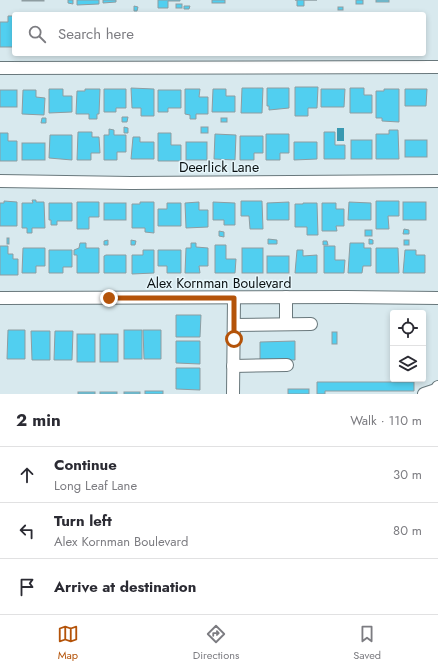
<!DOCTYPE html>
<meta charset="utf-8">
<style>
:root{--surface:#fff;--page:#f7f7f7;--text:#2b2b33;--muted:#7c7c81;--line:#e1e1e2;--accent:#b45309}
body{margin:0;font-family:Jost,sans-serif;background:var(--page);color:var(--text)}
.controls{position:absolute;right:12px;bottom:12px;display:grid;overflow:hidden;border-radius:4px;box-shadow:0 2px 6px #0003}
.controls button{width:36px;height:36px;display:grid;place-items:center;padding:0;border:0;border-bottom:1px solid var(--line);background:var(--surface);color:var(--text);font:20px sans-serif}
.stop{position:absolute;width:12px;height:12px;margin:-9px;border:3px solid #b45309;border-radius:50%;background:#fff}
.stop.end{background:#b45309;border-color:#fff;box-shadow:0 1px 4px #0008}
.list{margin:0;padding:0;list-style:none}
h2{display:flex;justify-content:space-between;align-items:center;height:52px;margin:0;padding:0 16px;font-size:17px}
h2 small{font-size:13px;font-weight:400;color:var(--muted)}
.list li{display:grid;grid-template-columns:26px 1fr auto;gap:12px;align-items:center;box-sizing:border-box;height:56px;padding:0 16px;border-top:1px solid var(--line)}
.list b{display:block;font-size:15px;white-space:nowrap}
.list p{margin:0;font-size:13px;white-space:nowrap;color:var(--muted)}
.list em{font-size:13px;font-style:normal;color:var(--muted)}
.icon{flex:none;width:22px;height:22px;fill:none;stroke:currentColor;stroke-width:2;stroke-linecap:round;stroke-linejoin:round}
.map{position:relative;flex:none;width:438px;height:394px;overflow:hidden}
.search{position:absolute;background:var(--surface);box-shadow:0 2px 6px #0003;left:12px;right:12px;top:12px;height:44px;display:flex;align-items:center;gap:10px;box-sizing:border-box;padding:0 14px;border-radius:4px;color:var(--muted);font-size:15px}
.sheet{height:220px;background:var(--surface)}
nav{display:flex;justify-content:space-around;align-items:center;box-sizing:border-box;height:56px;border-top:1px solid var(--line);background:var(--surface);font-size:11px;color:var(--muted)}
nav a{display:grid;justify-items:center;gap:2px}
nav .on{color:var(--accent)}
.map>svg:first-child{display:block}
.water{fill:#3999b1}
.building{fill:#51cff0;stroke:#8e9da1}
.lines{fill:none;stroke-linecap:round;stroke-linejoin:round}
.minor-casing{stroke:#69787c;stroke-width:14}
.minor{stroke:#fff;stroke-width:12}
.route{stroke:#b45309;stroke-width:5}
.labels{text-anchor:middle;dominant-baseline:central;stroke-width:3;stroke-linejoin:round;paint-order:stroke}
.street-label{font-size:14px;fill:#0a1011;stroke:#e6f6fb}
</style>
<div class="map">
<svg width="438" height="394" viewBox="0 0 438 394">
<rect width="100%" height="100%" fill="#d8e9ee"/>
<rect class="water" x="337" y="128" width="7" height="13"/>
<g class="building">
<rect x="22" y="0" width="22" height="1"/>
<path d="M68,0H73V4L68,3Z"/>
<path d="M77,0H99V4L77,5Z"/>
<path d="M103,0H116V2L103,3Z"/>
<path d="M158,0H180V1H168V8H158Z"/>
<rect x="212" y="0" width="13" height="3"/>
<path d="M295,0H317H304V6H297V0Z"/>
<rect x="356" y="0" width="7" height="4"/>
<rect x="376" y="0" width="13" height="2"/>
<rect x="176" y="4" width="6" height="4"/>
<path d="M134,6L138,7L137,11H134Z"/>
<path d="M184,6H190L189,9H184Z"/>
<rect x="338" y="7" width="5" height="3"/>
<path d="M8,16H14V47H0V22H8Z"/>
<rect x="424" y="28" width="1" height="17"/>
<path d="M295,87H318L317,108H308V116H295Z"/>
<path d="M131,88L154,89V116H141V108H132Z"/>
<path d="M242,88H263L262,113H241Z"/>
<path d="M267,88H289V108L269,110V106H267Z"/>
<path d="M350,88H364V95H372V113H350Z"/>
<path d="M49,89H63V96H72V112L49,113Z"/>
<path d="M85,89H100L99,114H97V119H89V114H76L77,91H85Z"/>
<path d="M104,89H126V108H116V112H104Z"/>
<path d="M185,89H200L199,97H208V114H196V119H190V115L185,114Z"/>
<path d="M213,89H226V96H235V112H212Z"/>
<path d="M321,89H345L344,107H321Z"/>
<path d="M384,89H399V122L382,121V118H376V91H384Z"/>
<path d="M405,89H427L426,106H405Z"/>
<rect x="0" y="90" width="17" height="17"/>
<path d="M23,90H36V97L45,98L44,115L22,114Z"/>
<path d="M158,90H181V108H168V112H158Z"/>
<path d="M122,117H128L127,122H122Z"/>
<path d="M42,118H46V123H41Z"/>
<rect x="221" y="118" width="6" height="4"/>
<path d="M124,127L128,128V133H124Z"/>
<rect x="201" y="127" width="7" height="6"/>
<path d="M109,129L114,130V135H126V152H117V160H104V135H109Z"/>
<path d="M389,130H398L399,159H376V134H389Z"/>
<path d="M78,132H92V137H99L100,153H91V160H77Z"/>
<path d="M324,132H335V145H345V159H324Z"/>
<path d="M0,133H8V141H17V161H0Z"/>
<path d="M158,133H171V145H181V161H158Z"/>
<path d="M215,134L236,135L235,160L214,159Z"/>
<path d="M266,134H289V153H280V160H266Z"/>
<path d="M50,135H72V160L49,158Z"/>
<path d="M240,136H263V153H254V160H240Z"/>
<path d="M133,137H140V142H154V159H131Z"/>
<rect x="351" y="140" width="21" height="19"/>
<rect x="405" y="140" width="22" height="17"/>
<rect x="186" y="142" width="21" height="18"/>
<path d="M294,142H317V159L294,160Z"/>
<rect x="22" y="143" width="23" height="17"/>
<path d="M32,200H36V202H44L45,228H32V233H27V228H22V203H33Z"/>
<path d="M4,201L17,202V226H0V203H4Z"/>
<path d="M241,201H262L263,229H250L249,216H241Z"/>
<path d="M376,201H399V216H388L389,229H376Z"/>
<path d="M77,202H99V217H89V229H77Z"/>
<path d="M140,202H154V233L145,232V228H132V204H140Z"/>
<path d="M199,202V210H208V227L186,228L185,203Z"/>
<path d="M213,202L235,203V225H224V220H213Z"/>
<path d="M289,202V220H267V203Z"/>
<path d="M349,202L371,203V220H348Z"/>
<rect x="403" y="202" width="23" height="18"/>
<path d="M49,203H72V221H57V225H51V220H49Z"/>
<rect x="104" y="203" width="22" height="17"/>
<path d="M167,203H181V226H158V209H167Z"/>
<path d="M303,203H317L318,235H307V227H295V204H303Z"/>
<path d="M322,203H336V209H344V226H336L337,231H322Z"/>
<path d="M404,229L409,230V234H403Z"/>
<rect x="365" y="230" width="7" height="6"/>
<path d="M219,231L224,232V237L219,236Z"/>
<rect x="7" y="238" width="2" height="6"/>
<path d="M268,239L277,240V244H268Z"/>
<path d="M369,239L373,240V244H369Z"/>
<path d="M108,240V245H104V241Z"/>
<path d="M131,240L136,241L135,245H131Z"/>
<rect x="404" y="240" width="5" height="5"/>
<path d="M323,241H327L328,245H323Z"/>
<path d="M80,243H86V248H99V273H77V255H74V250L79,248Z"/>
<path d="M191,243H196V247L208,248V266H199L200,273H185L186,248H191Z"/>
<path d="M350,243H364V248H371V266H363L362,273H348Z"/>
<path d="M215,245H226V259H236L235,273H215Z"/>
<path d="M0,246H8V254H13V259H18V275H0Z"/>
<path d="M324,246H335V260H345L344,273H324Z"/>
<path d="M23,248H45V266H36V273H22Z"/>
<rect x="242" y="248" width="21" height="25"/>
<path d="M376,248H398L399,273H376Z"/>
<path d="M49,250H72V267H63V273H49Z"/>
<path d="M143,250H154V273L132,274V255H143Z"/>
<path d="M158,250H181V273H167V266H158Z"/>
<path d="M297,250H303V256L317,255V273H295Z"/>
<path d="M405,250H416V255H425V273H403Z"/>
<path d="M106,255H126V273H104V256Z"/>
<rect x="267" y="256" width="22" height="17"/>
<path d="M176,315H201L200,337H176Z"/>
<path d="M8,330H25V359H7Z"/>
<rect x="124" y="330" width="18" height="29"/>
<path d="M143,330H161V359H144Z"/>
<path d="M31,331H50V360H32Z"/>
<path d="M55,331H73L72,360H54Z"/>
<rect x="332" y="332" width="5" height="12"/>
<rect x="77" y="334" width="18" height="28"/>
<rect x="100" y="334" width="18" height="28"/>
<path d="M176,341H200V364L176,363Z"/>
<path d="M295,341V360H260V342Z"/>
<path d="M176,368H200V390L176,389Z"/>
<path d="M317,382H414V391H325V394H317Z"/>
<rect x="288" y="389" width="21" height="5"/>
<rect x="145" y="391" width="18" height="3"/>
<rect x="78" y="392" width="17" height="2"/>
<rect x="100" y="392" width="17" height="2"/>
<rect x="124" y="392" width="16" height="2"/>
</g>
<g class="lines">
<g class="minor-casing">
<g id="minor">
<path d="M0,68L438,67"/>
<path d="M0,181L131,183L438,181"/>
<path d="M286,297V324"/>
<path d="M0,298L346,297L438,298"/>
<path d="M234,325L311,324"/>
<path d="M233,366L287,365"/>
<path d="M233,394L234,298"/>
<path d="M424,394L436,390L438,387"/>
</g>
</g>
<use href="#minor" class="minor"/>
</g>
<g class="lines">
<path class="route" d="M109,298H234V339"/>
</g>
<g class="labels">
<g class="street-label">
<text x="219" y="167">Deerlick Lane</text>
<text x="219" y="283">Alex Kornman Boulevard</text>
</g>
</g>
</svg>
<div class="controls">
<button><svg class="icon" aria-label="locate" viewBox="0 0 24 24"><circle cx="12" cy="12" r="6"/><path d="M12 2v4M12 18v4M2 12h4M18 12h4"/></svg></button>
<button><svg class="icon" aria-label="layers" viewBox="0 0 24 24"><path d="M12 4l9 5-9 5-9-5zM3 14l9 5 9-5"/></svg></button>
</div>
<div class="stop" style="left:234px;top:339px"></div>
<div class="stop end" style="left:109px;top:298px"></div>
<div class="search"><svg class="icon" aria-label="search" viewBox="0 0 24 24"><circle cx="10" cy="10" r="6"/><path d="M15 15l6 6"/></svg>Search here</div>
</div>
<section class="sheet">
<h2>2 min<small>Walk · 110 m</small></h2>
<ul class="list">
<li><svg class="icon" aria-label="ahead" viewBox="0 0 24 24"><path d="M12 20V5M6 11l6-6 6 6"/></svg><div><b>Continue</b><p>Long Leaf Lane</p></div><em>30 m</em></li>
<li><svg class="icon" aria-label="left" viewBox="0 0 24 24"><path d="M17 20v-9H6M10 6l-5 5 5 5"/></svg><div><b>Turn left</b><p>Alex Kornman Boulevard</p></div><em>80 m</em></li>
<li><svg class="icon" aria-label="arrive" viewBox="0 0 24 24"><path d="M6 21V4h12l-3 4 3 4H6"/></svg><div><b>Arrive at destination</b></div></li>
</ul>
</section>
<nav>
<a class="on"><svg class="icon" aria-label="map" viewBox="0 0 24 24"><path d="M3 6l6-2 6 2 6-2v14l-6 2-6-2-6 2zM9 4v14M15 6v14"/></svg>Map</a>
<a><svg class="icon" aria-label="directions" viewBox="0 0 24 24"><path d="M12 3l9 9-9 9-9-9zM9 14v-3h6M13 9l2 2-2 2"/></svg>Directions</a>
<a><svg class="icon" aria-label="saved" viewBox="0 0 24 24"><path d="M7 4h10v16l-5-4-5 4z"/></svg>Saved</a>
</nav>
